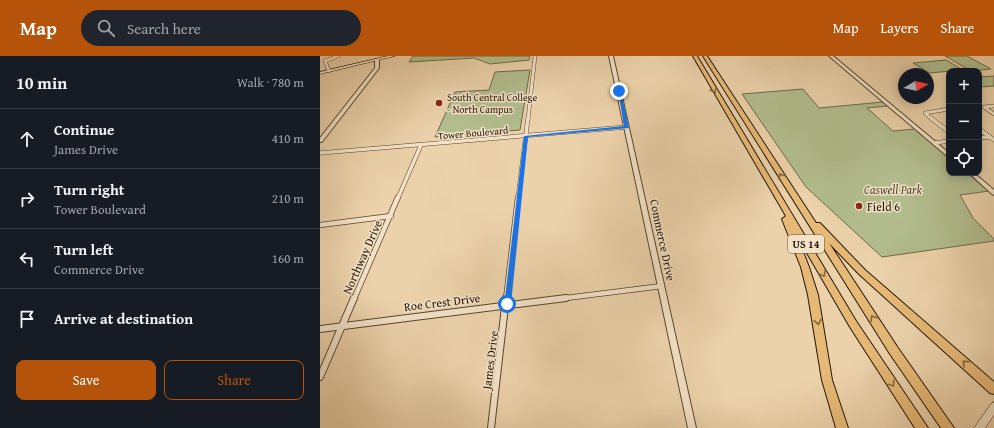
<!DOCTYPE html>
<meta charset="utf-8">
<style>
:root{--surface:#171b24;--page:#20242c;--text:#f1f3f6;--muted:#9ea1a6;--line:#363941;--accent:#b45309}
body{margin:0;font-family:"Gentium Book Plus",serif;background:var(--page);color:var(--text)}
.controls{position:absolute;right:12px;top:12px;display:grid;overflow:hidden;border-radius:8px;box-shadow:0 2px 10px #0003}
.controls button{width:36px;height:36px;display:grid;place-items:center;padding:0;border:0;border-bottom:1px solid var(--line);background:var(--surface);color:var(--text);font:20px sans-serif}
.compass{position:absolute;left:578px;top:12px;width:36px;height:36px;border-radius:50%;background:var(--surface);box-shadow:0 2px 10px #0003;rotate:81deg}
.stop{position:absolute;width:12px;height:12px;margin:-9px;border:3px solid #1a73e8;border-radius:50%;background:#fff}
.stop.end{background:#1a73e8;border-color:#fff;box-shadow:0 1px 4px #0008}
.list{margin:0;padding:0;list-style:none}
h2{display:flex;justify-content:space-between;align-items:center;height:52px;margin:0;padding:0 16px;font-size:17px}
h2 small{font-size:13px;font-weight:400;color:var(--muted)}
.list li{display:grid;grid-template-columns:26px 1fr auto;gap:12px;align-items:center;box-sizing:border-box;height:60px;padding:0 16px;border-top:1px solid var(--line)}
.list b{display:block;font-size:15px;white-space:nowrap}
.list p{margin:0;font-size:13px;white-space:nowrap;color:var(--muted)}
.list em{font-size:13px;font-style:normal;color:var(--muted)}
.actions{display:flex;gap:8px;padding:12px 16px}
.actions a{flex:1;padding:9px 0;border:1px solid var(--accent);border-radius:8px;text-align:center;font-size:14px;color:var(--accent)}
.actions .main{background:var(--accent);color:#fff}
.icon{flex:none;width:22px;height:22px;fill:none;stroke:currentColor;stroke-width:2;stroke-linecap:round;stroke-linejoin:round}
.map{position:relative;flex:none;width:674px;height:372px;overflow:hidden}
header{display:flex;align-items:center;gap:24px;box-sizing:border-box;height:56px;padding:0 20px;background:var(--accent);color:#fff}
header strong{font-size:19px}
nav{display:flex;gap:22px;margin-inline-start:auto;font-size:14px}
.search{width:280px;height:36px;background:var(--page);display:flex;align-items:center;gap:10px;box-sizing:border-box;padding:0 14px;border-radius:22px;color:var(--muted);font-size:15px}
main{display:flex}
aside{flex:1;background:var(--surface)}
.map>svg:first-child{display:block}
.green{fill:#b2bd8e;stroke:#6c6a4a}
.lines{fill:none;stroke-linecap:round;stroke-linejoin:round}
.minor-far3-casing{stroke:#57462e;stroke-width:4}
.minor-far2-casing{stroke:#57462e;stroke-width:4.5}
.minor-far1-casing{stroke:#57462e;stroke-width:6}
.minor-casing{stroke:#57462e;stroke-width:8}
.tertiary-casing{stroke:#57462e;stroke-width:2}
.secondary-casing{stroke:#251705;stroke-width:1}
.motorway-casing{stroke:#251705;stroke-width:2}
.minor-far3{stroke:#f3e2c8;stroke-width:3}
.minor-far2{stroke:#f3e2c8;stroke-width:3.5}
.minor-far1{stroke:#f3e2c8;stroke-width:4.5}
.minor{stroke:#f3e2c8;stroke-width:6}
.tertiary{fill:#f3e2c8;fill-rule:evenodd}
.secondary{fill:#f3e2c8;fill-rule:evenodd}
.motorway{fill:#e6b976;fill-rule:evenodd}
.oneway{stroke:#86683e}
.route{fill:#1a73e8}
.poi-dot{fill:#8f2418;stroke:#f3e2c8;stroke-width:1.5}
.labels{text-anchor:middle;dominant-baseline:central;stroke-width:3;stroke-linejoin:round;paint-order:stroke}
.far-poi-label{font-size:10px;fill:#251705;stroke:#f3e2c8;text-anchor:start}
.far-street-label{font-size:10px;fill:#251705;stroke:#f3e2c8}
.shield{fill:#f3e2c8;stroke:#635440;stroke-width:1}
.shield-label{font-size:11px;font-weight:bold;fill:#251705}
.park-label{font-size:12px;font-style:italic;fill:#4f492e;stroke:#f3e2c8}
.poi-label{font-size:12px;fill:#251705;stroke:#f3e2c8;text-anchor:start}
.street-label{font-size:12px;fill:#251705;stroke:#f3e2c8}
</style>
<header>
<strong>Map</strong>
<div class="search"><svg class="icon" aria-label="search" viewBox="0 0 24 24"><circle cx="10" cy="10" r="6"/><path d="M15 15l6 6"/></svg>Search here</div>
<nav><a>Map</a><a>Layers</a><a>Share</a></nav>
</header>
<main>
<aside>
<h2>10 min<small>Walk · 780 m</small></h2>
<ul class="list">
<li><svg class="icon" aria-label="ahead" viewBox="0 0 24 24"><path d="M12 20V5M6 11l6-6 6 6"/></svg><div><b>Continue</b><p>James Drive</p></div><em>410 m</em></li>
<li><svg class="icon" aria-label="right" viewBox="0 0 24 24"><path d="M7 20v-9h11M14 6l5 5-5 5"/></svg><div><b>Turn right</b><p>Tower Boulevard</p></div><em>210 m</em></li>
<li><svg class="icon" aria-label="left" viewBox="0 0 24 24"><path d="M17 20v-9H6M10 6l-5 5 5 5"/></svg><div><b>Turn left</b><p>Commerce Drive</p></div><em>160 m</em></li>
<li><svg class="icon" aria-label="arrive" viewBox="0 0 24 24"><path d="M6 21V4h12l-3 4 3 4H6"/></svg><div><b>Arrive at destination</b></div></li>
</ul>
<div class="actions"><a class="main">Save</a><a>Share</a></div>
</aside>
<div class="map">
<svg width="674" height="372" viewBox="0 0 674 372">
<rect width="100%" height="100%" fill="#ecd2ab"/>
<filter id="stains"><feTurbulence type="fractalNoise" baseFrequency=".005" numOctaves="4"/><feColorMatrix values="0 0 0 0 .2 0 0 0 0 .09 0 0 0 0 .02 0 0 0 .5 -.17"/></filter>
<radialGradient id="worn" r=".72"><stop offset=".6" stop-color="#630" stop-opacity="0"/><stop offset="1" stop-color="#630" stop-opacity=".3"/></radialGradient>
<g class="green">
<path d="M93,0H210L209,4L170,8L154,2L89,6Z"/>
<path d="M625,0H647L671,13L651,15Z"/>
<path d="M626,4L643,14L609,17L593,7Z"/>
<path d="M210,14L200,74L115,81L135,36L169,34L175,16Z"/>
<path d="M674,20V30L659,31V21Z"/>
<path d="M483,33L499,52L563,46L568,50L547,52L573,75L595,73L629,102V117H647L669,135L640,139L653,162L674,183V185L562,201L486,131L422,38Z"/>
</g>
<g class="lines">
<g class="minor-far3-casing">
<g id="minor-far3">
<path d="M9,15L5,5L18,0"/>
<path d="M674,50L664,51L674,58"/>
<path d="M208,63L215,0"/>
<path d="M612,63L605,57L629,53"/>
</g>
</g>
<g class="minor-far2-casing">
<g id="minor-far2">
<path d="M611,62L629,76"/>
<path d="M659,73L674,84"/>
<path d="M659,82L670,81"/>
<path d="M615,87L629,85"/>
<path d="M0,97L307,71"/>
<path d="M78,142L101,89"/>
<path d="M198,142L208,62"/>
</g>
</g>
<g class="minor-far1-casing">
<g id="minor-far1">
<path d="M0,169L71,160"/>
<path d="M34,243L78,141"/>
<path d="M186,243L198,141"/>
<path d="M238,243L342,230"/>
</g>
</g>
<g class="minor-casing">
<g id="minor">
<path d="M0,273L246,242"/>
<path d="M0,321L34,242"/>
<path d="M171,372L186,242"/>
</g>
</g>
<g class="tertiary-casing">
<g id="tertiary">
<path d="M289,0H293L376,372H368Z"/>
<path d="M509,0H513L629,97V100H627Z"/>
<path d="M57,3L59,4V12L2,86H0V82L55,12V4Z"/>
<path d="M649,117H654L674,134V139L672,138Z"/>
</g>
</g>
<g class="secondary-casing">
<g id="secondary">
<path d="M68,0H75L0,18V16Z"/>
<path d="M674,346V359L665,372H654L671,348Z"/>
</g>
</g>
<g class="motorway-casing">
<g id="motorway">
<path d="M373,0H377L536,265L608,372H595L530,271L476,178L489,211L498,239L512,324L528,372H516L502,324L488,239L481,211L462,163L466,160Z"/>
<path d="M383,0H387L496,167H500L545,214L674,326V338L670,337L539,218L509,187L578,292L634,372H621L570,298Z"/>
</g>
</g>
<use href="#minor-far3" class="minor-far3"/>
<use href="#minor-far2" class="minor-far2"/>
<use href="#minor-far1" class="minor-far1"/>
<use href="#minor" class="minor"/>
<use href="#tertiary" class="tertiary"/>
<use href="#secondary" class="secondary"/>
<use href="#motorway" class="motorway"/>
</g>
<defs><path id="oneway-chevron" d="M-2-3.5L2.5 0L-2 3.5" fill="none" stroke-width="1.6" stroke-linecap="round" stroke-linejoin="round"/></defs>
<g class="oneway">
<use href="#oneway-chevron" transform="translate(394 34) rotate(60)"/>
<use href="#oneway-chevron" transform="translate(461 120) rotate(-122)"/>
<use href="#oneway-chevron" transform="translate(503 218) rotate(59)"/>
<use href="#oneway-chevron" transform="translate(553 262) rotate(-122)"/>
<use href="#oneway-chevron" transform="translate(498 266) rotate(80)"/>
<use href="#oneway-chevron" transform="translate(645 307) rotate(-139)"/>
<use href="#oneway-chevron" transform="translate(572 328) rotate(56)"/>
</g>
<path class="route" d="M298,34L301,35L309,72L208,81L191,248L190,251H184L204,80L304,70Z"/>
<g class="poi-dot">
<circle cx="119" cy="47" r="4"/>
<circle cx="539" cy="150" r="4"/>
</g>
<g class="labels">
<g class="far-poi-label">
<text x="127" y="41">South Central College<tspan x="127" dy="12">- North Campus</tspan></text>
</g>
<g class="far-street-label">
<text transform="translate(153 77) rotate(-5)">Tower Boulevard</text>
</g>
<rect class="shield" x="468" y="179" width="36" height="18" rx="3"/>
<g class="shield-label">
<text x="486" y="188">US 14</text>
</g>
<g class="park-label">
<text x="573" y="133">Caswell Park</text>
</g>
<g class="poi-label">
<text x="547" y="150">Field 6</text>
</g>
<g class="street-label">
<text transform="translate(343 184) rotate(78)">Commerce Drive</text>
<text transform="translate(42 201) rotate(-66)">Northway Drive</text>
<text transform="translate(122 246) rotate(-7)">Roe Crest Drive</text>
<text transform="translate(170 304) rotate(-83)">James Drive</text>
</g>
</g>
<rect width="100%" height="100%" filter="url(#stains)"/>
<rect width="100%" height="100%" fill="url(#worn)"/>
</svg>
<div class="controls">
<button>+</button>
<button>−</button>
<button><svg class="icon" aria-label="locate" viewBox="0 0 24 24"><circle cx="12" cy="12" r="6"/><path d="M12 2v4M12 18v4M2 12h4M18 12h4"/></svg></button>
</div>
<svg class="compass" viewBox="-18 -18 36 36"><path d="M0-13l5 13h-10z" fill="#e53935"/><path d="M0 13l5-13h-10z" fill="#9ea1a6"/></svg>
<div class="stop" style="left:187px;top:248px"></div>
<div class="stop end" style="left:299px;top:35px"></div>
</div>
</main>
